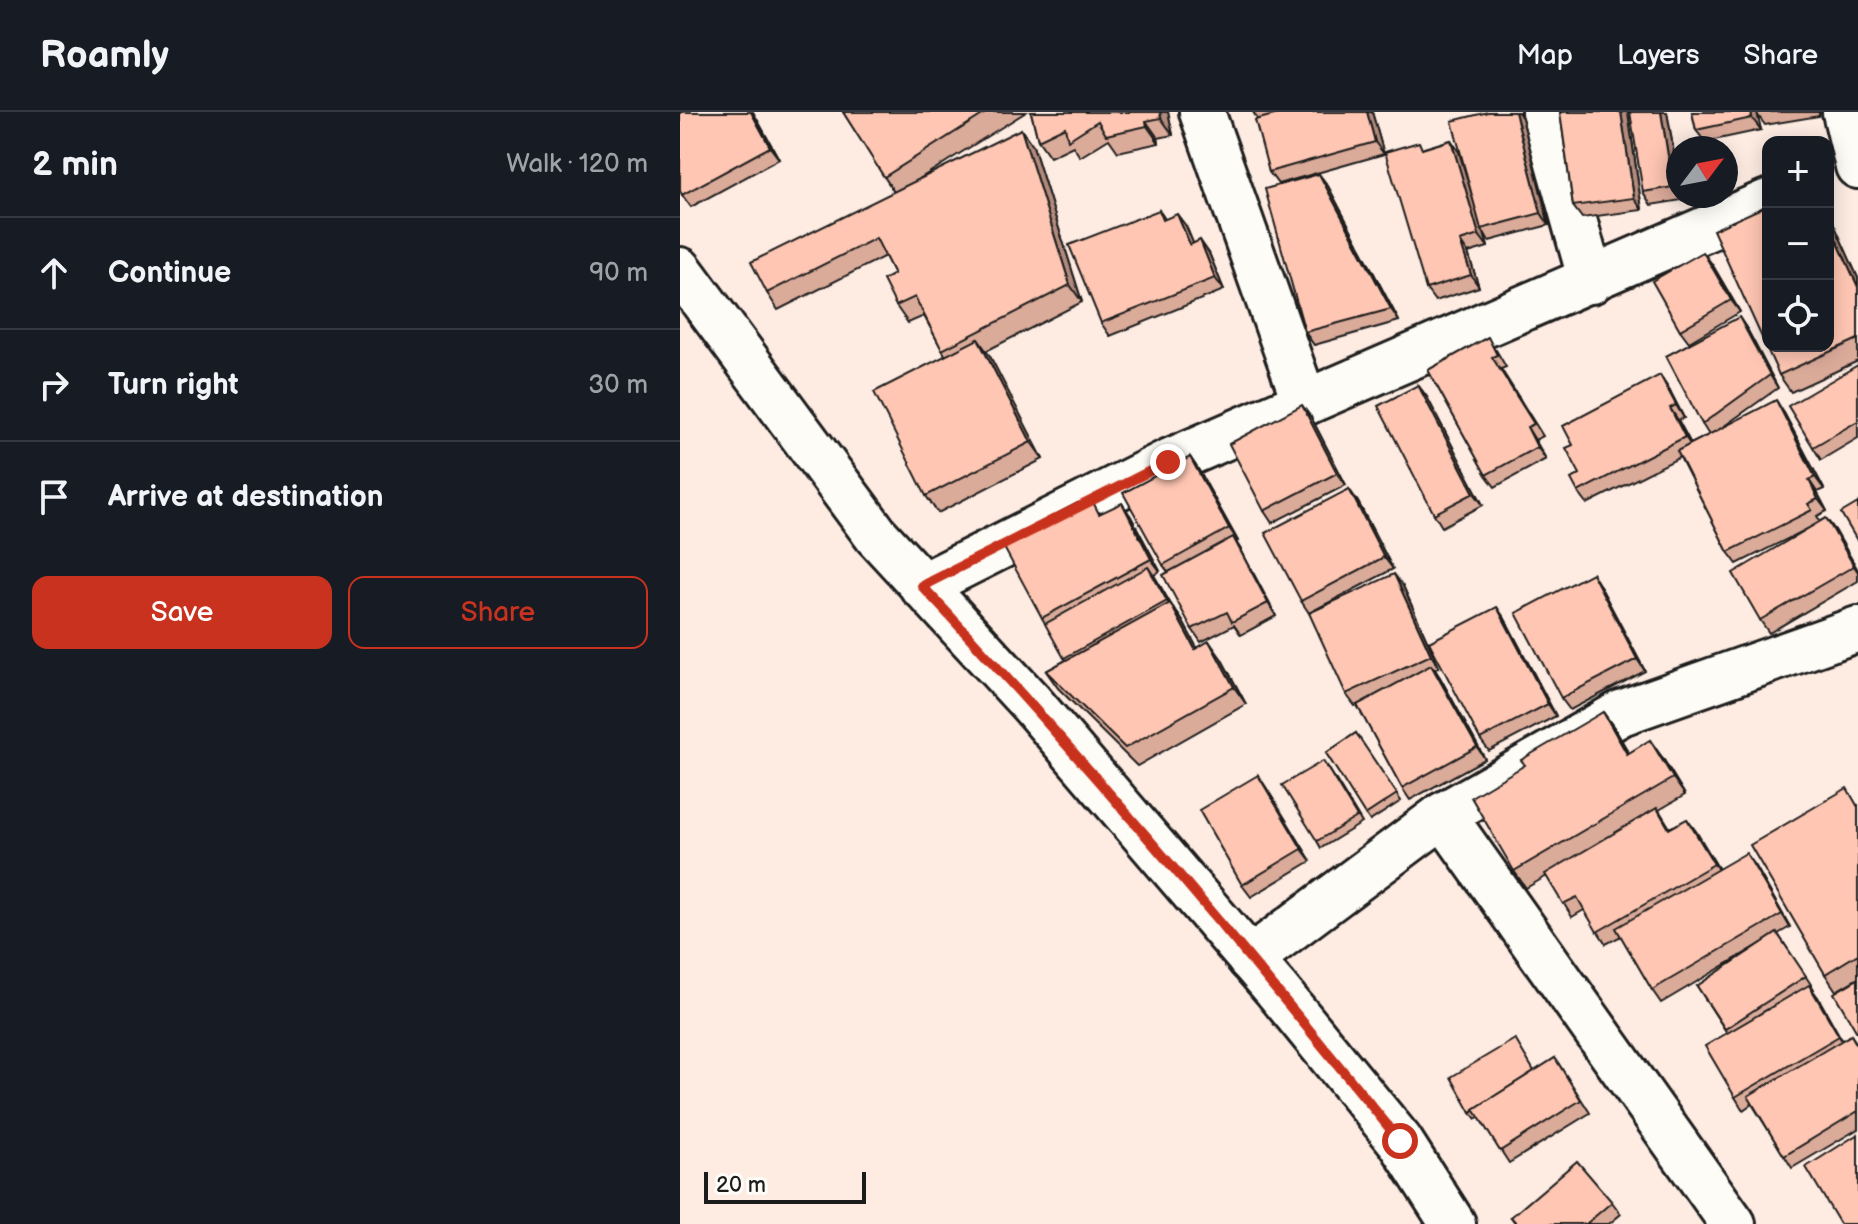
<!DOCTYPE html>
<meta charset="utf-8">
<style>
:root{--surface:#171b24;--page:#20242c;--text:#f1f3f6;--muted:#9ea1a6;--line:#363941;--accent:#c8321e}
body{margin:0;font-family:"Balsamiq Sans",sans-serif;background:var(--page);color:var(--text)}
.controls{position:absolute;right:24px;top:24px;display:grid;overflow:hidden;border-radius:16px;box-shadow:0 4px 20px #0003}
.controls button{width:72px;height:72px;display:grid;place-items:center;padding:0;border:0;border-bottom:2px solid var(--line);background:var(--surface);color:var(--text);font:40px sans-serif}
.compass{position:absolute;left:986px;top:24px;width:72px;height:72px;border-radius:50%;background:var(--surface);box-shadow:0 4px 20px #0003;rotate:58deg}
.scale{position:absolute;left:24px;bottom:20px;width:162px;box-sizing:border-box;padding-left:8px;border:4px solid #1c1c1c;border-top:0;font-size:22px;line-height:28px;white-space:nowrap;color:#1c1c1c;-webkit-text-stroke:6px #fdfcf7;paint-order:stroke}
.stop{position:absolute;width:24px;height:24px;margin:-18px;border:6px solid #c8321e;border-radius:50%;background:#fff}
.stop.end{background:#c8321e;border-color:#fff;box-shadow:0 2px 8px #0008}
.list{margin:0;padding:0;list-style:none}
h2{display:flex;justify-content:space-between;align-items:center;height:104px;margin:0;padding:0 32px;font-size:34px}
h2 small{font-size:26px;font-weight:400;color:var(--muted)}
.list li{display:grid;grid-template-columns:52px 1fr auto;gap:24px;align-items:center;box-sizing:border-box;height:112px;padding:0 32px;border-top:2px solid var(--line)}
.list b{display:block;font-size:30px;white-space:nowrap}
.list em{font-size:26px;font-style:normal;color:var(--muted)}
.actions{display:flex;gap:16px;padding:24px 32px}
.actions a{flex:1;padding:18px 0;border:2px solid var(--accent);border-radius:16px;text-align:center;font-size:28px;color:var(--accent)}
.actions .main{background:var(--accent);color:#fff}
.icon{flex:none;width:44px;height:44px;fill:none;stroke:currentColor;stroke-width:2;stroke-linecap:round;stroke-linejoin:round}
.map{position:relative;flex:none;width:1178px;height:1112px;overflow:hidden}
header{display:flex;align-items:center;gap:48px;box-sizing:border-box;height:112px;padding:0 40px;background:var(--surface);border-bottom:2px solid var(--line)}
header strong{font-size:38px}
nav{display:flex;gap:44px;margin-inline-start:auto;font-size:28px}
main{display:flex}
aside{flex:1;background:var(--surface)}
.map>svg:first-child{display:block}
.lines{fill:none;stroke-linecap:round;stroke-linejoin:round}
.street-casing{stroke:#1c1c1c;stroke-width:50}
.street{stroke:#fdfcf7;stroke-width:44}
.wall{fill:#dbab9a;stroke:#1c1c1c;stroke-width:2}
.shaded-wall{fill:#b28b7d;stroke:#1c1c1c;stroke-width:2}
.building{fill:#ffc7b3;stroke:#1c1c1c;stroke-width:2}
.route{stroke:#c8321e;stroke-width:10}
</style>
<header>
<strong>Roamly</strong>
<nav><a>Map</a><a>Layers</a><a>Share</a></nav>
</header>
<main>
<aside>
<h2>2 min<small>Walk · 120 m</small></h2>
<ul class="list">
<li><svg class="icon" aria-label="ahead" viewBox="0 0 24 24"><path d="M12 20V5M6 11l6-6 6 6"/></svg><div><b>Continue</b></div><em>90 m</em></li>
<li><svg class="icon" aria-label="right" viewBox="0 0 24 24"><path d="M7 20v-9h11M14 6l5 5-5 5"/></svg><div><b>Turn right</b></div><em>30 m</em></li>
<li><svg class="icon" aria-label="arrive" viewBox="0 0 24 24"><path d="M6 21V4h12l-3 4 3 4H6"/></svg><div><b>Arrive at destination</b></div></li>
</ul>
<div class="actions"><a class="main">Save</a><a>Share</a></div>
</aside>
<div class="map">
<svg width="1178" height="1112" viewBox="0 0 1178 1112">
<rect width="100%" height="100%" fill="#feece3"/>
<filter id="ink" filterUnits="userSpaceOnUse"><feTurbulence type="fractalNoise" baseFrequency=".0125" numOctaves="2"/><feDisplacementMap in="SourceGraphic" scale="16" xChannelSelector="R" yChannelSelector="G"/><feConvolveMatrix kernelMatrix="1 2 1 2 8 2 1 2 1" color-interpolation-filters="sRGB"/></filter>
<g filter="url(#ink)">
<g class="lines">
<g class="street-casing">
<g id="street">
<path d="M522,0L625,291"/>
<path d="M864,0L911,169"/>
<path d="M1165,0L1178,54"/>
<path d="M0,158L196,423L351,591L596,877L720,1029L773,1112"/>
<path d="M242,474L488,350L1088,90"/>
<path d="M763,703L1053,1112"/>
<path d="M570,847L763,703L941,601L1178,517"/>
</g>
</g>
<use href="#street" class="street"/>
</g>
<g class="wall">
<path d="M73,0L99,47L11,95L2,83Z"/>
<path d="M163,0H346L239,67L353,34L402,190L306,239L363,347L258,401L246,384L265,243L244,204L228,211L216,194L214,162L205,144L98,198L87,181L214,80Z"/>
<path d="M351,0H488L493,23L478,26L479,31L438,40L429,27L400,45L393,34L370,45L358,28Z"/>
<path d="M573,0H692L704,42L598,72L589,60L578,8Z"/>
<path d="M880,0H948L962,98L902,106L893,94Z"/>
<path d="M987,0L998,65V84H1001L1002,88L971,93L963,80Z"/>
<path d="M1012,0H1139V4L1085,13L1077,2L1081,18L1025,30L1016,18Z"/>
<path d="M842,6L869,113L809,129L804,120L808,135L788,141L799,175L755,189L746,177L744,36L771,28L779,40L791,78Z"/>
<path d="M639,62L648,74L719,209L634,233L625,220Z"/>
<path d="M479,98L485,107L506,114L513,132L529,141L544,178L430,224L421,211Z"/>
<path d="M1148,99L1178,166V249L1111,280L1099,263L1148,234Z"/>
<path d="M1032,152L1060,200L1009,230L1000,218Z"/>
<path d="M1067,217L1098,276L1040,317L1104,301L1144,377L1137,380L1147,399L1137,404L1140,409L1155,418L1178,458V469L1089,521L1080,508L1131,415L1057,452L1048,440L1000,345L907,392L898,380L900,362L893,333L980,263L988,275L1004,306L998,308L1011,332L1029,323L1022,312Z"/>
<path d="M816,238L826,255L821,257L863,324L855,328L866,347L815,375L806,363L748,258Z"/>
<path d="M1178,253V326L1141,348L1133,335Z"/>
<path d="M738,273L747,285L803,393L762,415L754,402Z"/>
<path d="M631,305L666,373L592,411L584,399Z"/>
<path d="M510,345L518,357L558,429L556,430L561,438L596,504L561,523L554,513L521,530L512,517L488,460L483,453Z"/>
<path d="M669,377L678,390L713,457L629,501L621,489Z"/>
<path d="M400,394L421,401L450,403L480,459L474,463L490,491L502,508L517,536L541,546L566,592L457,654L378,576L366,559L386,548L362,506Z"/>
<path d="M723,474L759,555L755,557L805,647L730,688L722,676L677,593L675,594L666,582Z"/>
<path d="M920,474L965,559L890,598L881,586Z"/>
<path d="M825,507L876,604L809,639L800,627Z"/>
<path d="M923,600L935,617L949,641L982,645L1005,683L979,698L990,716L1007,707L1038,757L1075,753L1110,815L1098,822L1134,877L1132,878L1162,928L1171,923L1178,933V1017L1112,1056L1072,992L1063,998L1055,985L1047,921L1017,874L1082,831L981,891L972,878L941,824L926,832L904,798L892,805L867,764L846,776L834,759L845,653Z"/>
<path d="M676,621L721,689L690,709L646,641Z"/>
<path d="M648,655L682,711L641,736L637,729Z"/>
<path d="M578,663L631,749L571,785L562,773Z"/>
<path d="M1178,692V866L1156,879L1145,862Z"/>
<path d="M875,946L910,1001L829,1051L799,1005L796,1007L791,1001Z"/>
<path d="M932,1090L941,1102L929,1112H836L831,1105Z"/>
</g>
<g class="shaded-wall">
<path d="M71,0H73L99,47L90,35Z"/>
<path d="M480,0H488L493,23L481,6Z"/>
<path d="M687,0H692L704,42L695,30Z"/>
<path d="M835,0H838L842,6L869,113L861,101Z"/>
<path d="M941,0H948L962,98L954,86Z"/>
<path d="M981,0H987L998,65V82L993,75Z"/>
<path d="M1071,0H1077L1081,18L1072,6Z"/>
<path d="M466,9L478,26L479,31L467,14Z"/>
<path d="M341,17L353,34L402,190L390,173Z"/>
<path d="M771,28L779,40L802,116L801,117L804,121L808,135L799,123Z"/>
<path d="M639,62L648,74L719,209L711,197Z"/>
<path d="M1148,99L1178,166V175L1148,109Z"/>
<path d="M497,102L506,114L519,145L510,133Z"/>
<path d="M520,128L529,141L544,178L535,166Z"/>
<path d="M780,129L788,141L799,175L791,163Z"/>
<path d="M1023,140L1032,152L1060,200L1051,188Z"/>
<path d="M1059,205L1067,217L1098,276L1090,263Z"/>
<path d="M298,227L310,244L363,347L351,330Z"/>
<path d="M980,263L988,275L1004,306L996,293Z"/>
<path d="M738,273L747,285L803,393L794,381Z"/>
<path d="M1096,288L1104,301L1144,377L1135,365Z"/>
<path d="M622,293L631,305L666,373L657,361Z"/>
<path d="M990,296L998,308L1014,338L1005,325Z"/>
<path d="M847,315L855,328L866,347L857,335Z"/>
<path d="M510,345L518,357L558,429L549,416Z"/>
<path d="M1129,368L1137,380L1147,399L1138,387Z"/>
<path d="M669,377L678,390L713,457L704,445Z"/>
<path d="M442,391L450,403L480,459L471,447Z"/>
<path d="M1146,406L1155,418L1178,460L1174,454Z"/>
<path d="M553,425L561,438L596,504L588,491Z"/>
<path d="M468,455L476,467L496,501L487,489Z"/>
<path d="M912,461L920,474L965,559L957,547Z"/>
<path d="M714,462L723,474L759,555L751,543Z"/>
<path d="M490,491L502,508L527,554L515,537Z"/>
<path d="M817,495L825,507L876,604L868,592Z"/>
<path d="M529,529L541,546L566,592L554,575Z"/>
<path d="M751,553L760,565L805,647L797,635Z"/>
<path d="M923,600L935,617L959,659L947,642Z"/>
<path d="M970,628L982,645L1005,683L993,666Z"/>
<path d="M578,663L586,675L631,749L622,737Z"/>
<path d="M1007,707L1016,719L1043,764L1034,752Z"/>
<path d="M1066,741L1075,753L1110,815L1102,802Z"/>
<path d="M1129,873L1138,885L1167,937L1159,924Z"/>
</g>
<g class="building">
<path d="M0,0H71L90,35L2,83L0,79Z"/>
<path d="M163,0H307L204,65Z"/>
<path d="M351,0H480L481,6L466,9L467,14L426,23L418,9L388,28L385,15L358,28Z"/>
<path d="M606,0H687L695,30L589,60L575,8Z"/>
<path d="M808,0H835L861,101L801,117L772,9Z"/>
<path d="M880,0H941L954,86L893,94Z"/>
<path d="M950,0H981L993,75L963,80Z"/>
<path d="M1012,0H1071L1072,6L1016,18Z"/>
<path d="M341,17L390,173L262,238L235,185L216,194L203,168L214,162L196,126L87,181L71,150Z"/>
<path d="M771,28L799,123L780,129L791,163L746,177L705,40L739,30L742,37Z"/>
<path d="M639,62L711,197L625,220L585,77Z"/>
<path d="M1088,93V234H1148V109L1178,175V227L1099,263L1033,118Z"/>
<path d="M479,98L483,108L497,102L510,133L520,128L535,166L421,211L389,133Z"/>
<path d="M1023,140L1051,188L1000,218L972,169Z"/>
<path d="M1059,205L1090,263L1022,312L986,244Z"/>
<path d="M808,225L817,243L812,245L854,312L847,315L857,335L806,363L748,258Z"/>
<path d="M298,227L351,330L246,384L194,280Z"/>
<path d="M1178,253V309L1133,335L1108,294Z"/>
<path d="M980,263L996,293L990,296L1005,325L898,380L891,367L900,362L886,336L893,333L883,314Z"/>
<path d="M738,273L794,381L754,402L698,294Z"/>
<path d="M1096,288L1135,365L1129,368L1138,387L1128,392L1132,398L1048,440L997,339Z"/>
<path d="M622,293L657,361L584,399L549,332Z"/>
<path d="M510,345L549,416L483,453L443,381Z"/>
<path d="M669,377L704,445L621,489L585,421Z"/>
<path d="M412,388L419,402L442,391L471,447L362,506L322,432L398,391L400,394Z"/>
<path d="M1178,391V430L1161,401Z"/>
<path d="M1146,406L1174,454L1080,508L1053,461Z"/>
<path d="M553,425L588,491L552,510L547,500L512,517L483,463Z"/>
<path d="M468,455L487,489L384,546L365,512Z"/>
<path d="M912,461L957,547L881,586L836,501Z"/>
<path d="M714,462L751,543L666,582L629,501Z"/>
<path d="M490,491L515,537L529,529L554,575L445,636L366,559Z"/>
<path d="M817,495L868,592L800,627L749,530Z"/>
<path d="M751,553L797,635L722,676L677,593Z"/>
<path d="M923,600L947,642L970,628L993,666L834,759L791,685L845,653L841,648Z"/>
<path d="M676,621L717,682L685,703L646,641Z"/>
<path d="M643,649L677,705L637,729L602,673Z"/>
<path d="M578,663L622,737L562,773L519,698Z"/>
<path d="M1167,676L1178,695V842L1145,862L1070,733Z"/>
<path d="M977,696L989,717L1007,707L1034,752L917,820L897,785L883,792L865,762Z"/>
<path d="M1066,741L1102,802L972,878L936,816Z"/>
<path d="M1097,821L1126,864L1045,917L1017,874Z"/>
<path d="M1178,867V922L1154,881Z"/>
<path d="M1129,873L1159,924L1055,985L1025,934Z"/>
<path d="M1171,923L1178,935V999L1104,1044L1068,984Z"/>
<path d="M835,927L854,959L794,997L795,999L791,1001L771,965Z"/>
<path d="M875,946L901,988L820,1039L794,997Z"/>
<path d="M1178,1022V1112H1160L1126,1055Z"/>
<path d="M897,1049L932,1090L906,1112H837L831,1105Z"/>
</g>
</g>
<g class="lines" filter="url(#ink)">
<path class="route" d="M488,350L242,474C409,652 566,839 720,1029"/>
</g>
</svg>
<div class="controls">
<button>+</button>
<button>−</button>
<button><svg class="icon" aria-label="locate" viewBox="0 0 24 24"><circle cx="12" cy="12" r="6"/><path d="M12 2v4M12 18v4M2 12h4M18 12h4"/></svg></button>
</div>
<svg class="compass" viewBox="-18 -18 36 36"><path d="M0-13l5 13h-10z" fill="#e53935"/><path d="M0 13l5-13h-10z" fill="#9ea1a6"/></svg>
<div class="scale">20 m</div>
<div class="stop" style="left:720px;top:1029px"></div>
<div class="stop end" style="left:488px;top:350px"></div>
</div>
</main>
